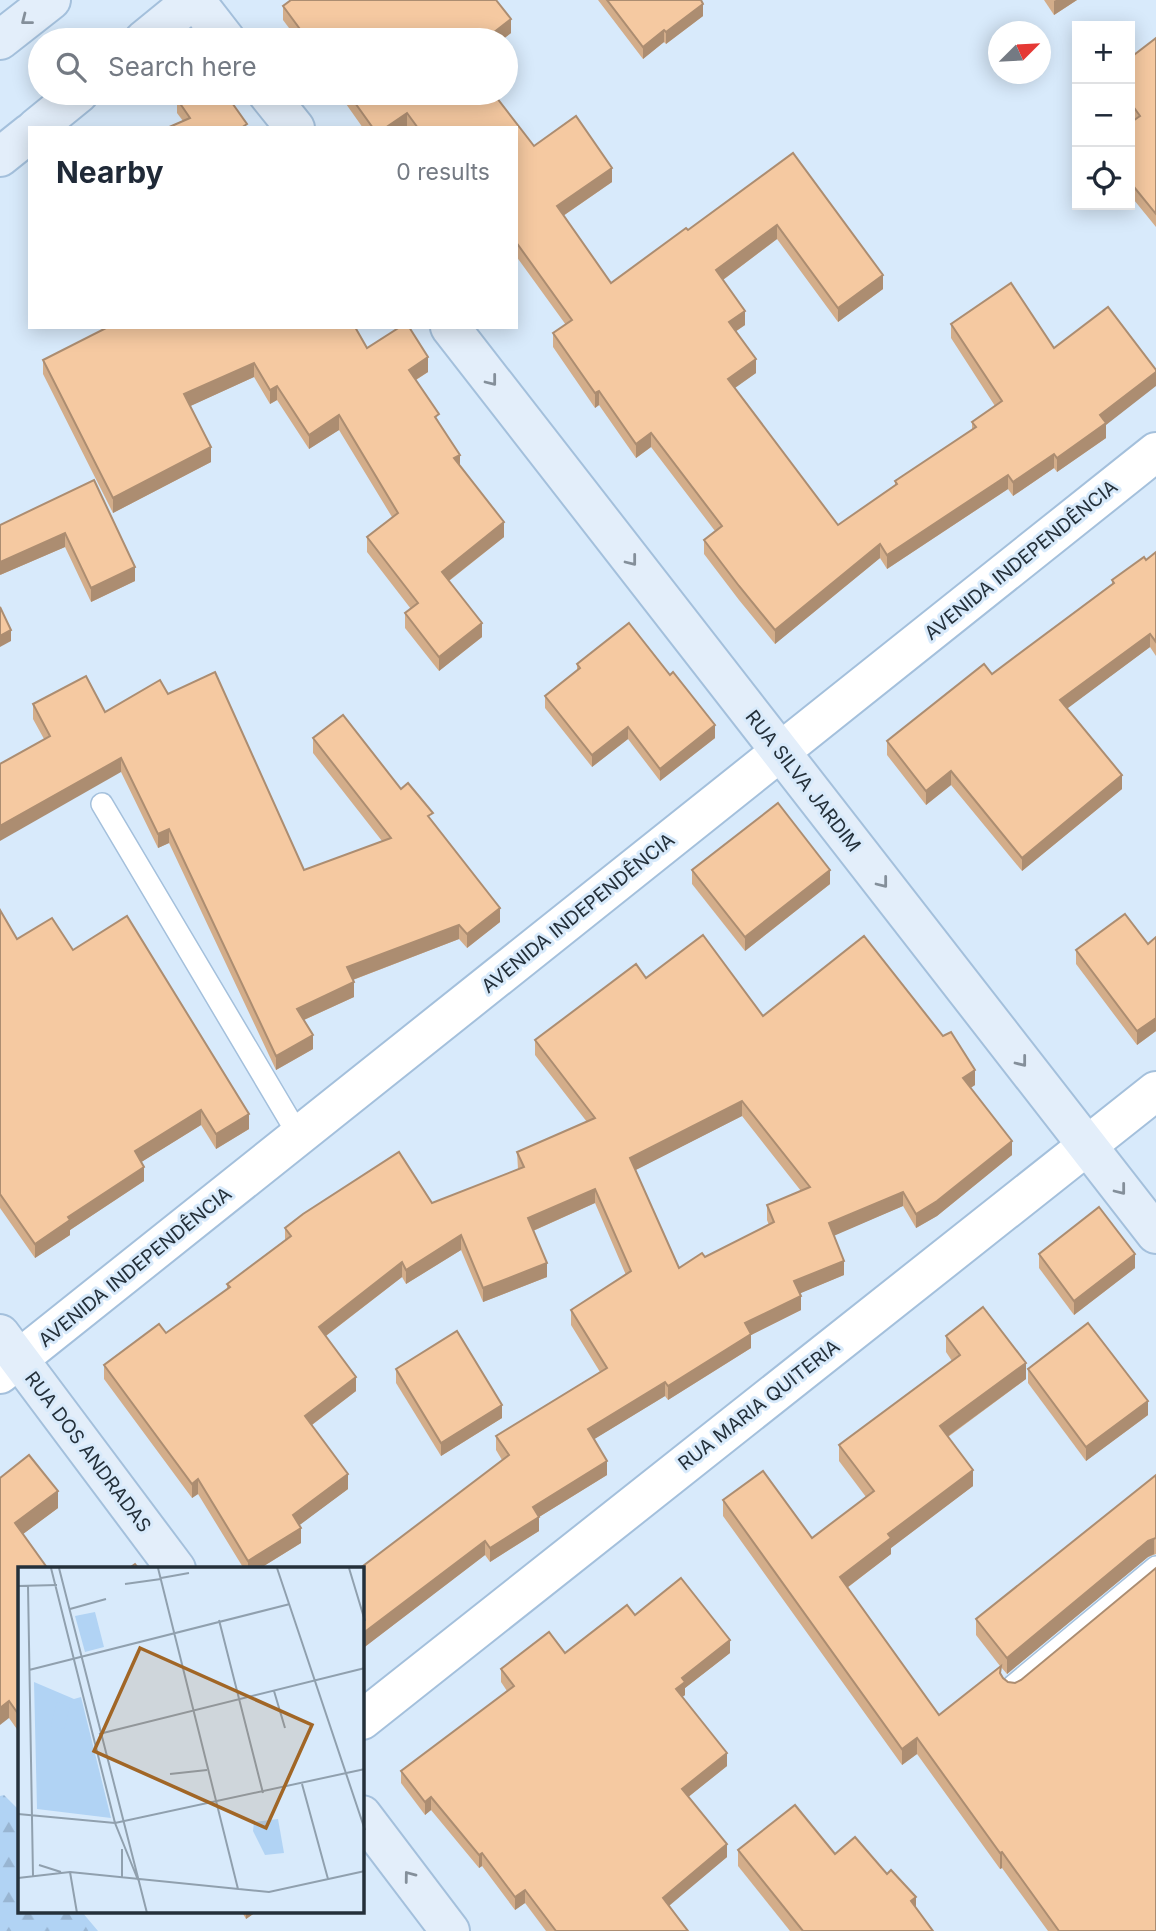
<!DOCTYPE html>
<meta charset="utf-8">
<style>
:root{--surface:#fff;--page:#f6f6f7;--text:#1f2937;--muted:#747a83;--line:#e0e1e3}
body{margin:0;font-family:Inter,sans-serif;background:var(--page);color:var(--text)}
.controls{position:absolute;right:21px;top:21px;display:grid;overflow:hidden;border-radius:0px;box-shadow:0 4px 18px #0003}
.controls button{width:63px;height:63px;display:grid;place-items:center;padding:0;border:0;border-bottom:2px solid var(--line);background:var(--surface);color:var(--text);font:35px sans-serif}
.compass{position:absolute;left:988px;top:21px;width:63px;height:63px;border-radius:50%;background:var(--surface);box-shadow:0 4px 18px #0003;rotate:66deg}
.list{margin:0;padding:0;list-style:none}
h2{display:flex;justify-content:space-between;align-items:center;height:91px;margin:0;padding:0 28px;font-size:30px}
h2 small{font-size:23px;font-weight:400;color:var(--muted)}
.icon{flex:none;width:38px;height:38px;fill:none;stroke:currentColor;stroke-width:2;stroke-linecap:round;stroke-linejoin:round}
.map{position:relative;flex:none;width:1156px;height:1931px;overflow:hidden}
.search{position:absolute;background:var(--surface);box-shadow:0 4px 18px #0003;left:28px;top:28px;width:490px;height:77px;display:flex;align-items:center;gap:18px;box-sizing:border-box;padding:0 24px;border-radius:38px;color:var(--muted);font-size:26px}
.panel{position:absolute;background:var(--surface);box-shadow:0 4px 18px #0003;left:28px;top:126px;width:490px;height:203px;border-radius:0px}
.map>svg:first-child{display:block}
.forest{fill:url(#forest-firs)}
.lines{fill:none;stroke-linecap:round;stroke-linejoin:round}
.lane-casing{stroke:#a4c0dc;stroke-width:24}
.street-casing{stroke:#a4c0dc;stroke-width:42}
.secondary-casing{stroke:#a4c0dc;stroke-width:42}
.lane{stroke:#fff;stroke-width:21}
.street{stroke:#fff;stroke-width:38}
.secondary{stroke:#e3eefa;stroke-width:38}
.wall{fill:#d3ad8a;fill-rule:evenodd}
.shaded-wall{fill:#ac8d71}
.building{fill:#f5c9a1;stroke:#ac8d71;stroke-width:2;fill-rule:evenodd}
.oneway{stroke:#848f9a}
.labels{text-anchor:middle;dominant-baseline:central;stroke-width:6;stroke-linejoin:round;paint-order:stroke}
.street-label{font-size:19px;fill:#24303a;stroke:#d8eafb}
.inset-road{fill:none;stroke:#90a0ae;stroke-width:2}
.view{fill:#a16626;fill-opacity:0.15;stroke:#a16626;stroke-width:3.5}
.inset-edge{fill:none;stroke:#24303a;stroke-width:3.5}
</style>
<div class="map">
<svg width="1156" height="1931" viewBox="0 0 1156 1931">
<defs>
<pattern id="forest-firs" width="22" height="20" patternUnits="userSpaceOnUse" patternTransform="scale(1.75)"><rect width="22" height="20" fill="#b1d3f4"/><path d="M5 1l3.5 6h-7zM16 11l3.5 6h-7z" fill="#98b5d2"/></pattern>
</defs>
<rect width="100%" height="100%" fill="#d8eafb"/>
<path class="forest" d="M4,1795L19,1810V1912H82L98,1931H0V1796Z"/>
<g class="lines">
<g class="lane-casing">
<g id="lane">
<path d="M102,804L299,1136"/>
<path d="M1013,1686L1156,1567"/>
</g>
</g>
<g class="street-casing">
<g id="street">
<path d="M0,1374L1156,452"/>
<path d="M362,1720L1156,1091"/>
</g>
</g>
<g class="secondary-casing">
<g id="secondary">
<path d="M195,0L226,40"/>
<path d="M0,40L51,0"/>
<path d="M144,40L193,0"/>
<path d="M267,93L295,128"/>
<path d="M36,128L79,93"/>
<path d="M0,157L30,133"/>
<path d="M450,327L1156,1234"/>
<path d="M0,1334L176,1569"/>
<path d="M362,1815L450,1931"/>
</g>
</g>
<use href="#lane" class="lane"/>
<use href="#street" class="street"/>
<use href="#secondary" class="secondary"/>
</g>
<g class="wall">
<path d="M598,0H701L703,16L666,44L664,42L643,59Z"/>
<path d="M1044,0H1077L1054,15Z"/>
<path d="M283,6L511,33L502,40H298L283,20Z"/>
<path d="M1156,38V227L1134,200L1130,203V123L1133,120L1130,115V58Z"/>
<path d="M336,93H493L534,146L612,182L563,216L611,283L688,230L793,153L883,289L838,322L777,239L723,280L745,325L736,331L756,373L734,388L838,525L895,485V481L972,430V422L995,406L951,338V324L1054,348L1106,425V438L1057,472L1054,468L1013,496L1008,489L887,569L880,558L775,644L739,600L704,554V540L715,531L651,447L636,458L599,405L595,408L553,347V333L566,325L516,256V128H407V127L405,128H363L339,94L338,95Z"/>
<path d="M177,99L247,128L183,121L177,113Z"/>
<path d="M367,348L428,372L416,380L439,422L460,466L504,537L449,581L482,637L439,671L405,628V613L411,609L367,552V537L392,517L339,430L309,449L277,400L270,404L254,377L190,406L211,462L113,513L43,374V360Z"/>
<path d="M94,480L135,581L91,602L65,547L0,575Z"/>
<path d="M1156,552V656L1150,647L1067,708L1122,789L1022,871L951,785L926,805L887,755V741L992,674L1112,584V580L1146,560Z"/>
<path d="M577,664L715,738L660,781L628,739L592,767L545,708V696L577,670Z"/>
<path d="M168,694L304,870L382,841L313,753V738L401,789L433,822L500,922L467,948L459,939L353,980L354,997L304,1020L313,1049L276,1070L169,843L158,848L121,772L44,739L33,719V704L105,712Z"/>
<path d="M692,870L830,884L745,951L692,884Z"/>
<path d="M0,910L17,939L73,950L249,1129L216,1149L201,1125L141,1162L144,1181L70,1230V1235L35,1258L0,1208Z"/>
<path d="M1156,937V1031L1137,1045L1076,964V950L1148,944Z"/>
<path d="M646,978L975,1085L970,1088L1012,1155L937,1216L916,1228L903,1206L834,1235L844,1275L800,1293L801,1310L751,1335V1348L668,1400L665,1396L594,1439L607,1475L539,1517V1531L490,1562L485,1555L362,1649V1569L502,1460L496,1450V1436L600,1372L571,1325V1310L626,1275L595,1203L533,1231L547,1277L483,1302L461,1250L406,1284L402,1277L326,1336L356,1391L312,1425L348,1489L299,1525L301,1543L259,1569H244L198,1494L192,1498L104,1379V1365L166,1333L227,1289V1284L285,1240V1228L432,1203L518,1169L517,1152L587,1122L535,1055V1040ZM742,1116L801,1191L767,1205V1220L769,1225L705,1257L679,1268L635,1170Z"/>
<path d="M1039,1254L1135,1268L1074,1315L1039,1268Z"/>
<path d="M946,1336L1026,1379L948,1437L973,1486L891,1548V1554L847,1588L939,1715L1000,1666L976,1635V1619L1156,1475V1554L1148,1557L1007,1674L1001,1667V1674L1156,1931H1048L1002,1868L1000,1869L917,1754L902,1765L723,1516V1500L812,1538L866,1497L839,1461V1445L952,1361L946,1352Z"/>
<path d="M396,1369L502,1418L441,1456L396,1383Z"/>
<path d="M1028,1369L1148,1415L1086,1461L1028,1383Z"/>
<path d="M0,1478L58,1508L23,1534L19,1569V1732L9,1718Z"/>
<path d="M635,1615L730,1653L685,1688V1695L682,1697L727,1766L688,1797L727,1857L669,1905L688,1931H546L525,1903L515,1910L482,1866L479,1868L431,1810L425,1815L401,1783V1771L507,1691L501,1682V1669L565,1653Z"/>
<path d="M738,1850L835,1854L916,1908L933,1931H790L738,1866Z"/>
<path d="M242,1912H256L246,1919Z"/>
</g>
<g class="shaded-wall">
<path d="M1056,0H1077L1054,15V1Z"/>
<path d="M703,4V16L666,44V32Z"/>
<path d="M511,19V33L502,40H484Z"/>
<path d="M664,30V42L643,59V47Z"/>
<path d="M407,113V127L405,128H385Z"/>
<path d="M612,168V182L557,220V206Z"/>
<path d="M1134,187V200L1130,203V190Z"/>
<path d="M777,225V239L716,285V270Z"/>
<path d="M883,275V289L838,322V308Z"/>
<path d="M745,311V325L729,336V322Z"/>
<path d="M428,357V372L409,384V370Z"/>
<path d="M756,359V373L728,393V379Z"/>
<path d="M254,363V377L184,409V394Z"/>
<path d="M1156,372V386L1106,425V438L1057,472V458L1100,415Z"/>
<path d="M277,386V400L270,404V390Z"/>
<path d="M599,391V405L595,408V393Z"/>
<path d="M339,415V430L309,449V435Z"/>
<path d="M651,433V447L636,458V444Z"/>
<path d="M211,447V462L113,513V498Z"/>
<path d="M1054,454V468L1013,496V482Z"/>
<path d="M460,455V469L454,458Z"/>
<path d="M1008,475V489L887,569V555Z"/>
<path d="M504,522V537L442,586V572Z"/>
<path d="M65,533V547L0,575V562Z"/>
<path d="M880,544V558L775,644V630Z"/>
<path d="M135,567V581L91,602V588Z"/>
<path d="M482,623V637L439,671V657Z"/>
<path d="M11,630V641L0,647V636Z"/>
<path d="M1150,634V647L1060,714V700Z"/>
<path d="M715,725V738L660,781V769Z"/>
<path d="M628,727V739L592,767V755Z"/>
<path d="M121,758V772L0,841V826Z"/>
<path d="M951,771V785L926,805V791Z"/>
<path d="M1122,775V789L1022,871V858Z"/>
<path d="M169,829V843L158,848V834Z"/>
<path d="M830,870V884L745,951V937Z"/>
<path d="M500,908V922L467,948V934Z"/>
<path d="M459,925V939L347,982V967Z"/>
<path d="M354,982V997L297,1023V1009Z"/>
<path d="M1156,1018V1031L1137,1045V1031Z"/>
<path d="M313,1035V1049L276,1070V1056Z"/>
<path d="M975,1070V1085L963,1093V1078Z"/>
<path d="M742,1101V1116L630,1173V1158Z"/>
<path d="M201,1110V1125L135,1166V1151Z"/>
<path d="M249,1114V1129L216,1149V1134Z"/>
<path d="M1012,1141V1155L937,1216L916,1228V1214Z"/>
<path d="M144,1167V1181L70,1230V1235L35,1258V1244L68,1217Z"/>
<path d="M595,1189V1203L528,1233V1218Z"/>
<path d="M903,1192V1206L829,1238V1223Z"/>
<path d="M461,1235V1250L406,1284V1270Z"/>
<path d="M1135,1254V1268L1074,1315V1301Z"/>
<path d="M844,1261V1275L794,1296V1281Z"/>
<path d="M402,1262V1277L319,1341V1327Z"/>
<path d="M547,1263V1277L483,1302V1288Z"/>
<path d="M801,1296V1310L751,1335V1348L668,1400V1386L745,1323Z"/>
<path d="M1026,1363V1379L940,1442V1426Z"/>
<path d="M356,1377V1391L305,1430V1416Z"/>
<path d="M665,1382V1396L588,1443V1429Z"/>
<path d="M1148,1401V1415L1086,1461V1447Z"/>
<path d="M502,1405V1418L441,1456V1443Z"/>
<path d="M607,1461V1475L539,1517V1531L490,1562V1548L533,1507Z"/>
<path d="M973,1470V1486L891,1548V1554L840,1593V1577L888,1534Z"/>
<path d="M348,1474V1489L293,1530V1515Z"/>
<path d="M198,1479V1494L192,1498V1484Z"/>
<path d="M58,1491V1508L15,1540V1523Z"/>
<path d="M301,1528V1543L259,1569H248V1561Z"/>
<path d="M1154,1538V1554L1148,1557L1007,1674V1658L1148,1541Z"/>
<path d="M485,1541V1555L362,1649V1634Z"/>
<path d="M730,1640V1653L685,1688V1695L676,1702V1689L682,1678Z"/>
<path d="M9,1701V1718L0,1725V1708Z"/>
<path d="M917,1738V1754L902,1765V1749Z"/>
<path d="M727,1753V1766L682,1802V1789Z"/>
<path d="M431,1797V1810L425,1815V1802Z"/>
<path d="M727,1844V1857L663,1911V1898Z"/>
<path d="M1002,1852V1868L1000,1869V1853Z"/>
<path d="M482,1853V1866L479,1868V1855Z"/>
<path d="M525,1890V1903L515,1910V1897Z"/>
<path d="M916,1897V1913L911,1901Z"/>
<path d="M246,1912H256L246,1919Z"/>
</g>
<g class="building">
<path d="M291,0H496L511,19L484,40H308L283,6Z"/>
<path d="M607,0H701L703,4L666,32L664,30L643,47Z"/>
<path d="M1156,38V214L1134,187L1130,190V123L1140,116L1130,102V58Z"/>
<path d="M186,93H225L247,124L241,128H167L190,118L177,99Z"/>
<path d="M348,93H493L534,146L576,116L612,168L557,206L611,283L686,228L688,230L793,153L883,275L838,308L777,225L716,270L745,311L729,322L756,359L728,379L838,525L897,484L895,481L976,427L972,422L1002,401L951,324L1011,283L1054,348L1108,307L1156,370V372L1100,415L1106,423L1057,458L1054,454L1013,482L1008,475L887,555L880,544L775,630L739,586L704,540L722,526L651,433L636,444L599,391L595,393L553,333L572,320L516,242V128H418L407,113L385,128H373Z"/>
<path d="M108,327H355L367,348L400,327H409L428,357L409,370L439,414L435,417L460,455L454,458L504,522L442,572L482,623L439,657L405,613L418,603L367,537L398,513L339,415L309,435L277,386L270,390L254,363L184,394L211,447L113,498L43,360Z"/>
<path d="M94,480L135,567L91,588L65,533L0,562V525Z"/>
<path d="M1156,552V642L1150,634L1060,700L1122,775L1022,858L951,771L926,791L887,741L984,664L992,674L1114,583L1112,580L1144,557L1146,560Z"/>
<path d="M0,607L11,630L0,636Z"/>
<path d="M629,623L670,675L673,672L715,725L660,769L628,727L592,755L545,696L580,668L577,664Z"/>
<path d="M215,672L304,870L391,838L313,738L343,715L401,789L408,783L433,813L428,816L500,908L467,934L459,925L347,967L354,982L297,1009L313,1035L276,1056L169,829L158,834L121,758L0,826V764L50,736L33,704L86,676L105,712L160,680L168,694Z"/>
<path d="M778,803L830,870L745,937L692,870Z"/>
<path d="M0,910L17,939L52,918L73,950L127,916L249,1114L216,1134L201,1110L135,1151L144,1167L68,1217L70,1220L35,1244L0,1194Z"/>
<path d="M1125,914L1148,944L1156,937V1018L1137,1031L1076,950Z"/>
<path d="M703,935L763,1016L864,936L943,1036L951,1032L975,1070L963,1078L1012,1141L937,1201L916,1214L903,1192L829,1223L844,1261L794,1281L801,1296L745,1323L751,1334L668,1386L665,1382L588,1429L607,1461L533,1507L539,1517L490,1548L485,1541L362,1634V1569H359L509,1455L496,1436L607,1368L571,1310L631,1271L595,1189L528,1218L547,1263L483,1288L461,1235L406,1270L402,1262L319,1327L356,1377L305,1416L348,1474L293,1515L301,1528L248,1561L198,1479L192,1484L104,1365L159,1324L166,1333L230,1287L227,1284L291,1236L285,1228L303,1214L399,1152L432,1203L524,1167L517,1152L595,1118L535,1040L636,964L646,978ZM742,1101L810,1187L767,1205L774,1222L705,1257L702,1253L679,1268L630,1158Z"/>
<path d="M1099,1207L1135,1254L1074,1301L1039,1254Z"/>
<path d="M983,1307L1026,1363L940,1426L973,1470L888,1534L891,1538L840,1577L939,1715L1001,1666L1000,1673L1003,1678L1008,1682L1015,1683L1021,1680L1156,1568V1931H1059L1002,1852L1000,1853L917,1738L902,1749L723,1500L763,1471L812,1538L874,1491L839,1445L960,1355L946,1336Z"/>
<path d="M1088,1323L1148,1401L1086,1447L1028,1369Z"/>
<path d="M457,1331L502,1405L441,1443L396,1369Z"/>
<path d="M29,1455L58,1491L15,1523L48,1569H19V1715L9,1701L0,1708V1478Z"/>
<path d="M1156,1475V1538L1148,1541L1007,1658L976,1619Z"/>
<path d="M135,1564L139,1569H128Z"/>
<path d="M681,1578L730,1640L682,1678L685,1682L676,1689L727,1753L682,1789L727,1844L663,1898L688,1931H556L525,1890L515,1897L482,1853L479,1855L431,1797L425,1802L401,1771L514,1686L501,1669L549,1632L565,1653L627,1605L635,1615Z"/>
<path d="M795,1805L835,1854L855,1837L887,1874L891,1870L916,1897L911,1901L933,1931H803L738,1850Z"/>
</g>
<defs><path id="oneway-chevron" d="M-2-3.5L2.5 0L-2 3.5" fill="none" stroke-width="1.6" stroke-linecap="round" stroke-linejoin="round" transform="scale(1.75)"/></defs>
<g class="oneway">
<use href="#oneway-chevron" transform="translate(26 20) rotate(142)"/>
<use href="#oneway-chevron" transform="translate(492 381) rotate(52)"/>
<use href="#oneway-chevron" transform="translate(632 561) rotate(52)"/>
<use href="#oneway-chevron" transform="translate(883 883) rotate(52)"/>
<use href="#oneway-chevron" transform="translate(1022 1062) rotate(52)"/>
<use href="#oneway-chevron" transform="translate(1121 1190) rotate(52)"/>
<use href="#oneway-chevron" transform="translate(409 1876) rotate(-127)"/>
</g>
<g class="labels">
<g class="street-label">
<text transform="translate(1021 560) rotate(-39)">AVENIDA INDEPENDÊNCIA</text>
<text transform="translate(803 781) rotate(52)">RUA SILVA JARDIM</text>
<text transform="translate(578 913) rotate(-39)">AVENIDA INDEPENDÊNCIA</text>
<text transform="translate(135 1267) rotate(-39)">AVENIDA INDEPENDÊNCIA</text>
<text transform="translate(759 1405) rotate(-38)">RUA MARIA QUITERIA</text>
<text transform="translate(88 1452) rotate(53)">RUA DOS ANDRADAS</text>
</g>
</g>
<g transform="translate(18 1567)">
<rect width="346" height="346" fill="#d8eafb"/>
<path d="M77,45L86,80L67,85L57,49ZM16,115L56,132L63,130L93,251L19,242Z" fill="#b1d3f4"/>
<path d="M260,252L266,286L247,288L235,264L236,255Z" fill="#b1d3f4"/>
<path d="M39,135L52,138L46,162L33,159Z" fill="#b1d3f4"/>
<path class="inset-road" d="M33,1L97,256L120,313M41,1L129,346M140,1L220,322M259,1L347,263M331,1L347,54M143,11L171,6M107,17L143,12M0,19L39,18M10,19L15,309M52,42L88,32M201,53L245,226M11,103L272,37M256,124L267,161M81,167L347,101M152,207L189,203M284,217L310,312M0,247L97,256L347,202M104,282V311M21,298L43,305M52,305L59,346M0,311L52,305L251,325L347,304"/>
<path class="view" d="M122,81L294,158L248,261L76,184Z"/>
<rect width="346" height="346" class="inset-edge"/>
</g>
</svg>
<div class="controls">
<button>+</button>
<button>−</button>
<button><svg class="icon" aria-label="locate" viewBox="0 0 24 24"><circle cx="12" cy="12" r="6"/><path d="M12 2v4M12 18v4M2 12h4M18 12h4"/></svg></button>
</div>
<svg class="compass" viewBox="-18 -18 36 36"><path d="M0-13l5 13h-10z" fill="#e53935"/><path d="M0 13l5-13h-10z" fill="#747a83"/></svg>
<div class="search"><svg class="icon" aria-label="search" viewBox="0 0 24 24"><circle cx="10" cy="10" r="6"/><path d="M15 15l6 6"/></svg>Search here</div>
<section class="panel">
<h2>Nearby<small>0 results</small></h2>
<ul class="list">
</ul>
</section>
</div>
